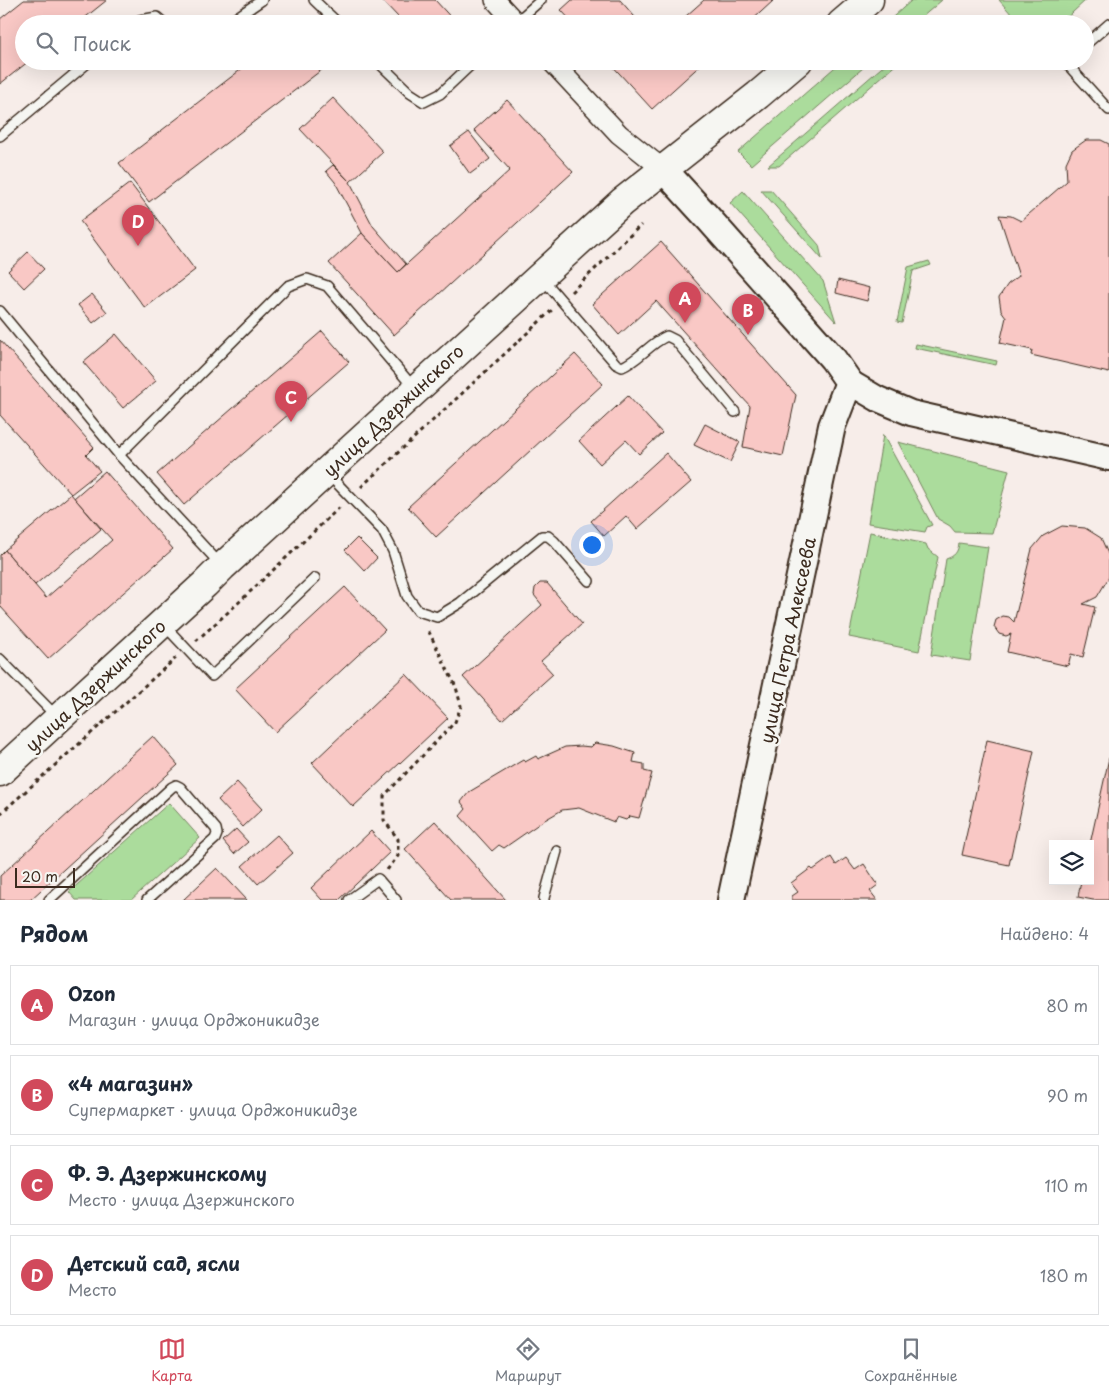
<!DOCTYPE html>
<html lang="ru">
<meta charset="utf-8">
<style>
:root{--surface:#fff;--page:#f6f6f7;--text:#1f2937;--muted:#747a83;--line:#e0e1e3;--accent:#d1495b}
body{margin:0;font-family:"Playpen Sans",sans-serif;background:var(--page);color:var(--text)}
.controls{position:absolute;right:15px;bottom:15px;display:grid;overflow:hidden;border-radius:0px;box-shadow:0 5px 20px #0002}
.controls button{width:45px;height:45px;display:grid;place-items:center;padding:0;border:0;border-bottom:1px solid var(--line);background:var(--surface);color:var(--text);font:25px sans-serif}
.scale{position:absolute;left:15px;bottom:12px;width:60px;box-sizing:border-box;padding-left:5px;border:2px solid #3b2a1e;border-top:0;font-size:14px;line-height:18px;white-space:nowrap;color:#3b2a1e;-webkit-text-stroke:4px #f6f6f2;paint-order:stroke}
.you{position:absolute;left:591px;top:544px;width:18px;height:18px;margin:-12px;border:4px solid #fff;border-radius:50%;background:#1a73e8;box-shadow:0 0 0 8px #1a73e833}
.badge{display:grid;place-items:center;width:32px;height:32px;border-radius:50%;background:var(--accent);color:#fff;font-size:16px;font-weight:700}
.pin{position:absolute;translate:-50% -41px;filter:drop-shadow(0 1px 2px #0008)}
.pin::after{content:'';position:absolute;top:26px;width:18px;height:15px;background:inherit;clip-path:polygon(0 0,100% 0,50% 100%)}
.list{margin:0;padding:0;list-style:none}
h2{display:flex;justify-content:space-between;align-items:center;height:65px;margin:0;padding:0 20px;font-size:21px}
h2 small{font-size:16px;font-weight:400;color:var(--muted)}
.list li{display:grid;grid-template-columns:32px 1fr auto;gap:15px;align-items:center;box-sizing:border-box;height:80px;margin:0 10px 10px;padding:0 10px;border:1px solid var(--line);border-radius:0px}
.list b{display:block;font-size:19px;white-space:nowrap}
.list p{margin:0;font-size:16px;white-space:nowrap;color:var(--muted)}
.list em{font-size:16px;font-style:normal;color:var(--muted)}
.icon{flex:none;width:28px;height:28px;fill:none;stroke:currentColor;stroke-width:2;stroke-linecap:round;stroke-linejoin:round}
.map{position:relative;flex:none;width:1109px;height:900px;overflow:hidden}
.search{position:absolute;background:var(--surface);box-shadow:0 5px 20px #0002;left:15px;right:15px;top:15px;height:55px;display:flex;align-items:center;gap:12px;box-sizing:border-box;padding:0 18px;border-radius:28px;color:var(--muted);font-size:19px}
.sheet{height:425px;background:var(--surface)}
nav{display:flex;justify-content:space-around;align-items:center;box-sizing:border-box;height:70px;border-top:1px solid var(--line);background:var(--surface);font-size:14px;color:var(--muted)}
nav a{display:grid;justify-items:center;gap:2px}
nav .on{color:var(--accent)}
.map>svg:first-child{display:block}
.green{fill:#abdc9c;stroke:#73835d}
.building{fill:#f9c8c5;stroke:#3b2a1e}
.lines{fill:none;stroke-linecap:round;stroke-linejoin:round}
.service-casing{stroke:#3b2a1e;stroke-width:12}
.minor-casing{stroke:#3b2a1e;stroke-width:22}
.tertiary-casing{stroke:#3b2a1e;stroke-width:28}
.secondary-casing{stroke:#3b2a1e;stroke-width:30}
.primary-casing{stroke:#3b2a1e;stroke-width:31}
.path{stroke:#3b2a1e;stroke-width:3;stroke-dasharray:4 4;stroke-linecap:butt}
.service{stroke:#f6f6f2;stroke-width:9}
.minor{stroke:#f6f6f2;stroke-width:19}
.tertiary{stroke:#f6f6f2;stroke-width:24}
.secondary{stroke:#f6f6f2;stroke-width:26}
.primary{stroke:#f6f6f2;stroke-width:28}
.labels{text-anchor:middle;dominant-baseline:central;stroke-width:5;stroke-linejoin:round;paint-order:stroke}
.street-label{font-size:18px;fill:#3b2a1e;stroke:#f6f6f2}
</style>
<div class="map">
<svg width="1109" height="900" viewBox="0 0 1109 900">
<rect width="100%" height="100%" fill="#f7ede9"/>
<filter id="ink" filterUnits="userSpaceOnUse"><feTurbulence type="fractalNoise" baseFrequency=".02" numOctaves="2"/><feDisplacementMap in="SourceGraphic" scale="10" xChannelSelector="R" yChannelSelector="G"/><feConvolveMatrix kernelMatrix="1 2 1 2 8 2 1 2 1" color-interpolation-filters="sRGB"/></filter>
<g filter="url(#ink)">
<g class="green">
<path d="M912,0H942L914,24H885Z"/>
<path d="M999,0H1086L1060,24H1020Z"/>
<path d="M842,61H871L751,165L738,152Z"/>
<path d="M889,61H900L779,166H768Z"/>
<path d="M761,190H771L819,245L822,259Z"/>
<path d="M743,191L823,281L836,322L730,203Z"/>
<path d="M929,261L931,265L913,271L902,323L897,322L908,267Z"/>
<path d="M916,344L997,361L996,365L915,348Z"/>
<path d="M883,435L932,525L927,527L925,532L868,523Z"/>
<path d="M898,442L1009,470L992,533L955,532L950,526L938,519Z"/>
<path d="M870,532L926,544L928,549L938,557L919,651L849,637Z"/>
<path d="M959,543L988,547L970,661L931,655L946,559C955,556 958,552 959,543Z"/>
<path d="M169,803L200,838L131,900H76L69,892Z"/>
</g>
<g class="building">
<path d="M24,0H107L77,24H24V61H29L0,84V19Z"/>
<path d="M382,0H435L456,23L455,24H393L399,18Z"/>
<path d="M572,0H620L641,24H574L561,10Z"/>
<path d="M704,0H774L748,24H677Z"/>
<path d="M252,61H326L328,65L149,202L119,163Z"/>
<path d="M608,61H705L652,109Z"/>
<path d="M333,98L383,152L350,182L300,129Z"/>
<path d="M507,100L573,172L394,335L329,263L362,233L398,272L510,170L474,130Z"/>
<path d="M469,132L490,159L470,174L450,146Z"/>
<path d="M1086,140H1101L1109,144V373L1031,355L1032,350L1000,343L1006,317L1001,310L999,297L1008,284L1019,276L999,215L1011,216L1021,221L1067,181L1066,163L1072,150Z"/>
<path d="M333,165L350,182L373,226L406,264L398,272L362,233L335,182L326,171Z"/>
<path d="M130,183L195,270L145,308L80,221Z"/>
<path d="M661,242L796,395L783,456L743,447L750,406L656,301L619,335L592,304Z"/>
<path d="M28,252L44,269L24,288L8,271Z"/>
<path d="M838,280L870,288L867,301L836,293Z"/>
<path d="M92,294L107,312L93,323L78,305Z"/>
<path d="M322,331L349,362L184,505L157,474Z"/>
<path d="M116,334L156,381L123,408L83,362Z"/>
<path d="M0,340L94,447L86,455L100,471L71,494L0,415Z"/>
<path d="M575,354L603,384L436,537L408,507Z"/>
<path d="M628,396L662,433L639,454L626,440L600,464L579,441Z"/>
<path d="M705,424L740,442L730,462L694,445Z"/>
<path d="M666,453L691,482L637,529L626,516L604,536L591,521Z"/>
<path d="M105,471L173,549L48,659L0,606V555L5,550L46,598L112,540L74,498Z"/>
<path d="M71,494L101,529L35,585L5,550Z"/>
<path d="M1062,526L1085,528L1101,538L1109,556V577L1097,597L1083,604L1095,607L1083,657L1071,654L1068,666L1007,652L1011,634L1006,636L999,634L994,627L996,620L1003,616L1009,617L1014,622L1032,549L1043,536Z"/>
<path d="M357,538L377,558L365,571L345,550Z"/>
<path d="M540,583H547L582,624L541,661L553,674L502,720L463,677L542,605L534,595L535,588Z"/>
<path d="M345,587L385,630L275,732L235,689Z"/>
<path d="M406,674L448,718L353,807L312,763Z"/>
<path d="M153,736L178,765L30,900H0V876Z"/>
<path d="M987,740L1034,751L1009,865L962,855Z"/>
<path d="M595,743L614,746L635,753L633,762L644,764V771L652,773L639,818L630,816L626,820L617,817L614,822L579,808L562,810L543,821L504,848L499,845L492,851L460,816L466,809L461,802L469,792L523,760L525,762L536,756L538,759L565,747L581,746L591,747Z"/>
<path d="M1109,758V900H1093L1078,897L1081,881H1090V844Z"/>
<path d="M237,782L262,809L243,827L218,800Z"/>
<path d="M435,821L506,900H451L405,849Z"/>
<path d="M236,829L248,842L234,854L223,841Z"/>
<path d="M371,831L390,852L339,900H322L311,888Z"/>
<path d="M277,835L293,853L258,884L242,866Z"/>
<path d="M831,857L836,865L846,858L855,870L864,864L878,885L870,891L877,900H792V896L798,892L791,883L811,868L813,870Z"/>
<path d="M217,868L247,900H183Z"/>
</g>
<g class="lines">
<g class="service-casing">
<g id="service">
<path d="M314,0L339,24"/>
<path d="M515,23L541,0"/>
<path d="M136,24L140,20L157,17L165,24"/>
<path d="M227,24L262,0"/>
<path d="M1085,45L1109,24"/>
<path d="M377,61L410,93L424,102L440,94L475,61"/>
<path d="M1067,61L1066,63L1109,110"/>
<path d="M0,136L90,61"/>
<path d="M542,278L616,364L622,367C639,360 650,343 667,336L675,340L735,412"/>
<path d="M0,311L119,455L221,565"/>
<path d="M119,455L288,286L307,279L327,286L414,388"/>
<path d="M328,474L382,530L393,551L407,596L418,611L437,617L460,603L542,536H548L554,541L589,581"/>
<path d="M164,625L212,676L315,578"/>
<path d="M0,659L57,717"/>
<path d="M49,900L172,787L176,785L180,787L216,829L217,834L215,839L147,900"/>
<path d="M349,900L378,879L396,900"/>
<path d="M544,900V898L557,851"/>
</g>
</g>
<g class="minor-casing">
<g id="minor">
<path d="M495,0L517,24"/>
<path d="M551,61L619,134L664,170"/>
</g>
</g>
<g class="tertiary-casing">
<path id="tertiary" d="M849,382L878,399L911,413L1109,458"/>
</g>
<g class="secondary-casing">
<path id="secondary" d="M664,170L708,218L833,359L849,382L832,426L731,900"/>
</g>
<g class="primary-casing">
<g id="primary">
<path d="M841,24L869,0"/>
<path d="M0,772L205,584L222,567L622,202L758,95L798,61"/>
</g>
</g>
<g class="path">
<path d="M571,292L641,225"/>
<path d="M361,487L552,310"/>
<path d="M196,641L236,605L340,507"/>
<path d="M0,814L176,658"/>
<path d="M387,870L398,856V839L384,820V796L455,722L461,706L456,687L428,630"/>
</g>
<use href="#service" class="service"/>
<use href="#minor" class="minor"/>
<use href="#tertiary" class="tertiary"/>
<use href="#secondary" class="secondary"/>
<use href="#primary" class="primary"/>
</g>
</g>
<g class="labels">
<g class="street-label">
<text transform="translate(393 410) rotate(-43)">улица Дзержинского</text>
<text transform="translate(787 640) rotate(-78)">улица Петра Алексеева</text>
<text transform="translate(95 685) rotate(-43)">улица Дзержинского</text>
</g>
</g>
</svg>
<div class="controls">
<button><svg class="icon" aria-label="layers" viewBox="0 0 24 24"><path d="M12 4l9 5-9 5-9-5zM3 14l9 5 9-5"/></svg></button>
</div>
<div class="scale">20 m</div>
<div class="you"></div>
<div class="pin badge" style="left:685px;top:323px">A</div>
<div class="pin badge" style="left:748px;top:335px">B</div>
<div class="pin badge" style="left:291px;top:422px">C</div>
<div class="pin badge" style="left:138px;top:246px">D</div>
<div class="search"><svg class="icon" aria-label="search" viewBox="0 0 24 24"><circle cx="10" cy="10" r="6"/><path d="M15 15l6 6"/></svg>Поиск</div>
</div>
<section class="sheet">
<h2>Рядом<small>Найдено: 4</small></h2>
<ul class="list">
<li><span class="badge">A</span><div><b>Ozon</b><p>Магазин · улица Орджоникидзе</p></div><em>80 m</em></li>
<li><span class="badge">B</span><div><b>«4 магазин»</b><p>Супермаркет · улица Орджоникидзе</p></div><em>90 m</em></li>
<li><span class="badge">C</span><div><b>Ф. Э. Дзержинскому</b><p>Место · улица Дзержинского</p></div><em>110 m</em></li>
<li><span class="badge">D</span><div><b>Детский сад, ясли</b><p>Место</p></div><em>180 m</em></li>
</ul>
</section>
<nav>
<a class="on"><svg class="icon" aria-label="map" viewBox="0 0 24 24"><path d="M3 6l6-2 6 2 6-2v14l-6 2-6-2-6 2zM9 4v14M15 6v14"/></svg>Карта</a>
<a><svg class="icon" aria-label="directions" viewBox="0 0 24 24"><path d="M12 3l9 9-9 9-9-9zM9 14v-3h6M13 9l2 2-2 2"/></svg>Маршрут</a>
<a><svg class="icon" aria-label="saved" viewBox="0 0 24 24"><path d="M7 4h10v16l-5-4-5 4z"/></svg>Сохранённые</a>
</nav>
